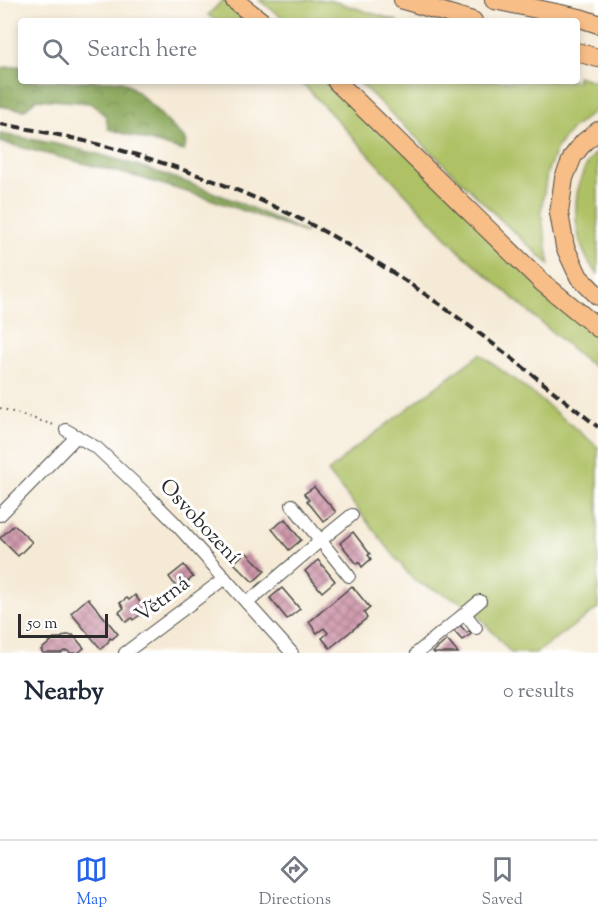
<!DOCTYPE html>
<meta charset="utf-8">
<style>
:root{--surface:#fff;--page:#f2f2f3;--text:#1f2937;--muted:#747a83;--line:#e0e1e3;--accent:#2563eb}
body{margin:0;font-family:"Sorts Mill Goudy",serif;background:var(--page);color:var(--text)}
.scale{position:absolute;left:18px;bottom:15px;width:90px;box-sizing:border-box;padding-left:6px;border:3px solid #2b2b2b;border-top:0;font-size:16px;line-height:21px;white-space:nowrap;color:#2b2b2b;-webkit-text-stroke:4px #fff;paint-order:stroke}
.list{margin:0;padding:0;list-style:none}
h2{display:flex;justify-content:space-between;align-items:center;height:78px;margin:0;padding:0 24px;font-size:26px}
h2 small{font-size:20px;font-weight:400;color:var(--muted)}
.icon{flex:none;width:33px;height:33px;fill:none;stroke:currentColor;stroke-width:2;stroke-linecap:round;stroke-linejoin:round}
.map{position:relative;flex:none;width:598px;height:653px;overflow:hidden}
.search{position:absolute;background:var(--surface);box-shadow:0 3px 9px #0003;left:18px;right:18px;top:18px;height:66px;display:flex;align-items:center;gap:15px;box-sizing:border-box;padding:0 21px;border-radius:6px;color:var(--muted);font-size:22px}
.sheet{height:186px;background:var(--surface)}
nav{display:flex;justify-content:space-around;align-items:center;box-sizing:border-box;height:84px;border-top:2px solid var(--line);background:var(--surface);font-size:16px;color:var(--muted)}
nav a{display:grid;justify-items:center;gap:3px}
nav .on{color:var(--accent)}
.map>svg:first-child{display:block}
.green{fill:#aec165;stroke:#6c7648;stroke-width:1.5}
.forest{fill:url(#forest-crowns);stroke:#5a6942;stroke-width:1.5}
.building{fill:url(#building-cross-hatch)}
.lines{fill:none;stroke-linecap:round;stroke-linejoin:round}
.minor-casing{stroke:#494844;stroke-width:14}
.highway-casing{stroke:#494844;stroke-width:20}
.path{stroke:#494844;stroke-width:2;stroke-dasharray:1.5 4.5;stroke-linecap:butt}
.minor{stroke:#fff;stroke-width:12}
.highway{stroke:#f7be88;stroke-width:18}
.rail{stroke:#2b2b2b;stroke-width:4;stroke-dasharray:9 4.5;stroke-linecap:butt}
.labels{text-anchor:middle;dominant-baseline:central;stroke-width:6;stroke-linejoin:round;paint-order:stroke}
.street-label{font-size:21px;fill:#2b2b2b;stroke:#fff}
</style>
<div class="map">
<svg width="598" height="653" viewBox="0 0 598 653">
<defs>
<pattern id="forest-crowns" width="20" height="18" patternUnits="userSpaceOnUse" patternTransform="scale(1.5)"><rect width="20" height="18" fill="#8aa75a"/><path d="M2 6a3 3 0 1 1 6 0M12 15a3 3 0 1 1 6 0" fill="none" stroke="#71884b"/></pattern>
<pattern id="building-cross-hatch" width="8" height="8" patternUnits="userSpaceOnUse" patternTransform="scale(1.5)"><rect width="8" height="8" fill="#cf97ab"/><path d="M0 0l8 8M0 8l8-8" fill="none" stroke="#a87b8b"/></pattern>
</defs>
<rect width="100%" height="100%" fill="#fff"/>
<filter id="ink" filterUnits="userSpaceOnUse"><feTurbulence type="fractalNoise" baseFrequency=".0167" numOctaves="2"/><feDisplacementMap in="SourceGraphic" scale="12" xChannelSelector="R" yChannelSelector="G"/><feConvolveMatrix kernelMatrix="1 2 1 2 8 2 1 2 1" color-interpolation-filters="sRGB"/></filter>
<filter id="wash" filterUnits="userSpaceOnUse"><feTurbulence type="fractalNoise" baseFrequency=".008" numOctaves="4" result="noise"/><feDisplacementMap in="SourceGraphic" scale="24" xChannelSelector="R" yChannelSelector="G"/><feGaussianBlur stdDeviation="1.35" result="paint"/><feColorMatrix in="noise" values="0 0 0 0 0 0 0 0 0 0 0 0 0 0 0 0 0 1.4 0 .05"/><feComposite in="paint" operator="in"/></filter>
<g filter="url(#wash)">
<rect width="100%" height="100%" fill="#f5ead5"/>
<g class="green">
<path d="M223,0H234L261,21H216L208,15Z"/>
<path d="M259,0H329L398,21H287Z"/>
<path d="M577,76L598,82V108L571,130L557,147L547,173L541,213L550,265L502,221L358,81H577Z"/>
<path d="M298,81H336L598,328V369L584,360L460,252L306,87Z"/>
<path d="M598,151V274C570,246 567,178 598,151Z"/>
<path d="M480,354L536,396L598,447V608L536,653H511L469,605L414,581L328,472L354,449Z"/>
</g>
<g class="forest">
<path d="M21,66V81H122C147,96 165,122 187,141L184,151L108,129L106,116L90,103L37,99L24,110L0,106V68Z"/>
<path d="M0,134C107,149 209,186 306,233L210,199L141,178L0,142Z"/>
</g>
<g id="blocks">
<g class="building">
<path d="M314,487L336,512L324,522L307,501L309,500L304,494Z"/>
<path d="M285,519L301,540L289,550L272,529Z"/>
<path d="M14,525L32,542L18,556L0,538Z"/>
<path d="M353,532L370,554L368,555L371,559L362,567L359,562L357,564L340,543Z"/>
<path d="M246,552L265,571L253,582L234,563Z"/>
<path d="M318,560L335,581L322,592L305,571Z"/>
<path d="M184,565L193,577L178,589L169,577Z"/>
<path d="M352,586L370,608L364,613L367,618L330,648L322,638L328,633L324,628L317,633L309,622Z"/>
<path d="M282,588L300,609L287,619L270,598Z"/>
<path d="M135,595L147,612L142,616L140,615L133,620L132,618L126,622L119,612L124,608L120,603L127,598L129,600Z"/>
<path d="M88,598L118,634L112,639L110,638L108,642L101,649L71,613Z"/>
<path d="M460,625L467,633L469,631L471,634L462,640L453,630Z"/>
<path d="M66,635H73L84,648L78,653H70L68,651H64L61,653H43L41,650L55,638H61Z"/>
<path d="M447,640L458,653H434L433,652Z"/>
</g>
</g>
</g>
<g filter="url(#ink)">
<use href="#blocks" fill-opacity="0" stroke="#494844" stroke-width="1.5"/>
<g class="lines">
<g class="minor-casing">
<g id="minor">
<path d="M66,430L97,448L145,493L175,523L292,653"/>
<path d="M292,505L349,576"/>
<path d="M0,515L77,436"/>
<path d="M247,603L320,541L352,515"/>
<path d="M465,614L476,628"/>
<path d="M125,653L225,578"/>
<path d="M417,653L480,601"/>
</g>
</g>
<g class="highway-casing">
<g id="highway">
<path d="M234,0L261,21"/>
<path d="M403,0L473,21"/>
<path d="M494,0L580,18L598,24"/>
<path d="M577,52L598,58"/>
<path d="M336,81L543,283L598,328"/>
<path d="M598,131L584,142L573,156L564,178L559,213L565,247L579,277L598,296"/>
</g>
</g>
<path class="path" d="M0,408L54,425"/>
<use href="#minor" class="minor"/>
<use href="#highway" class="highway"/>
<path class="rail" d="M0,124C136,146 268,192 384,267C460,315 528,371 598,427"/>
</g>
</g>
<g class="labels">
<g class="street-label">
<text transform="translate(199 522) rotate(47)">Osvobození</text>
<text transform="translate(163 600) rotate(-37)">Větrná</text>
</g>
</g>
</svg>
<div class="scale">50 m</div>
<div class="search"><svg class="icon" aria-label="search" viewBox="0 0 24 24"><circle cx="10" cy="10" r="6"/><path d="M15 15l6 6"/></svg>Search here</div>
</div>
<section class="sheet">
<h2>Nearby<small>0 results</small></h2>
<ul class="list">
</ul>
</section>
<nav>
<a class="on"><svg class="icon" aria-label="map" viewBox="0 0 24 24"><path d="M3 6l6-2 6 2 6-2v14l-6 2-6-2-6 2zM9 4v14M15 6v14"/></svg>Map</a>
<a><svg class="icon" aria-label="directions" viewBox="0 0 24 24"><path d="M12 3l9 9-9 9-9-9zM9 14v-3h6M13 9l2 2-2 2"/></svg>Directions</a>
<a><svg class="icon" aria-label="saved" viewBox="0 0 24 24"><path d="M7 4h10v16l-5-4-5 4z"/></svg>Saved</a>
</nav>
